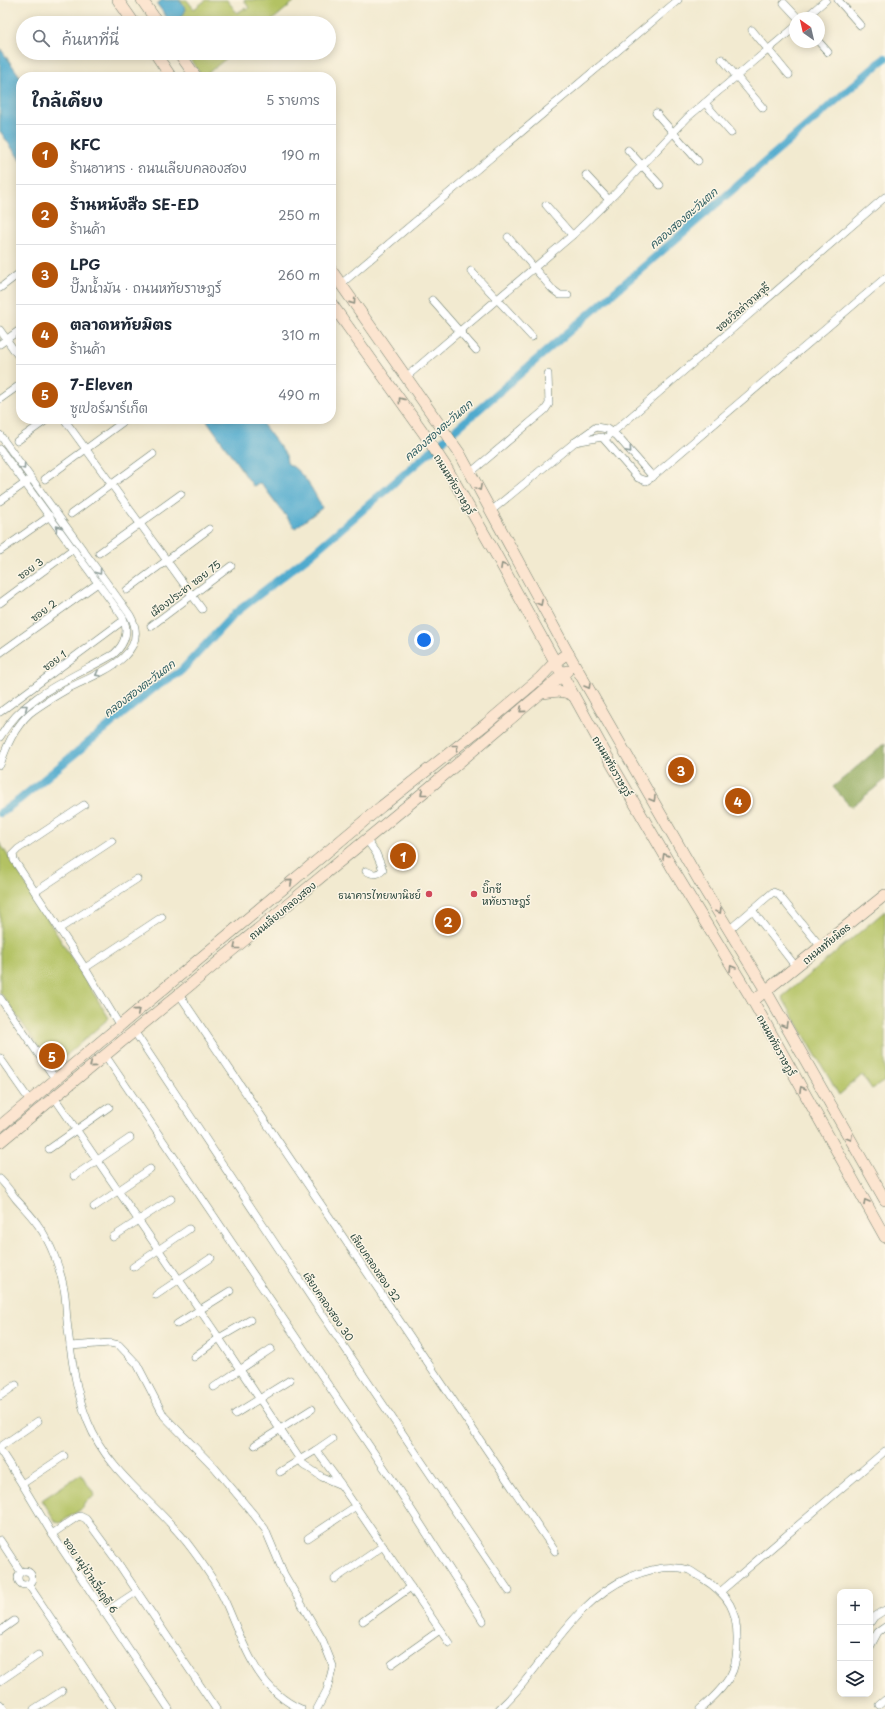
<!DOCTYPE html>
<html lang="th">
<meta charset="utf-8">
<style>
:root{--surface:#fff;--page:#f6f6f7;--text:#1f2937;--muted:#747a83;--line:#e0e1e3;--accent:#b45309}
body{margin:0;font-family:"Playpen Sans","Playpen Sans Thai",sans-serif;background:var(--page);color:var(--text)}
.controls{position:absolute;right:12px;bottom:12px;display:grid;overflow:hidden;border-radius:8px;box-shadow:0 2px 10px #0003}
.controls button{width:36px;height:36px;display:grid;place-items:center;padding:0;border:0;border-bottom:1px solid var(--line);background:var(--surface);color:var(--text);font:20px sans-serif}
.compass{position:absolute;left:789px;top:12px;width:36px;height:36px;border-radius:50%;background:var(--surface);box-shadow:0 2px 10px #0003;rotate:326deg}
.you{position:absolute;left:424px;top:640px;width:14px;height:14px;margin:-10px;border:3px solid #fff;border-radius:50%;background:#1a73e8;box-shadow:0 0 0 6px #1a73e833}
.badge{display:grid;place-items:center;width:26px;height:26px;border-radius:50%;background:var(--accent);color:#fff;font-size:13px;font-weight:700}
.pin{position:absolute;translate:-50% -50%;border:2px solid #fff;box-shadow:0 1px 4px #0006}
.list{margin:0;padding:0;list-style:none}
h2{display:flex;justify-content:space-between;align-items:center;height:52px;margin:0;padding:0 16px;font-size:17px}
h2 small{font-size:13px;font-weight:400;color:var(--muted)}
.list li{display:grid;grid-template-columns:26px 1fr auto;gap:12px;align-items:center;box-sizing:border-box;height:60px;padding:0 16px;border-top:1px solid var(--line)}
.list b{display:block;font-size:15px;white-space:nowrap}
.list p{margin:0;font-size:13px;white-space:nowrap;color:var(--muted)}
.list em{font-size:13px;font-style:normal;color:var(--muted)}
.icon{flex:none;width:22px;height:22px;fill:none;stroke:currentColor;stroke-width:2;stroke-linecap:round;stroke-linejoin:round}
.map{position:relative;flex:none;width:885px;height:1709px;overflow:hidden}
.search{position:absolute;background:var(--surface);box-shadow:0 2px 10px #0003;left:16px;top:16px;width:320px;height:44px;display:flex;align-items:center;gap:10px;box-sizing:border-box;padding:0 14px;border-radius:22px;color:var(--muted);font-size:15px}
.panel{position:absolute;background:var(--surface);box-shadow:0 2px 10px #0003;left:16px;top:72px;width:320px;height:352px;border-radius:16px}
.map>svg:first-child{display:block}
.green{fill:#b3c264;stroke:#69804c}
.forest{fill:#8ea85a;stroke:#567247}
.water{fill:#50aace;stroke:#387481}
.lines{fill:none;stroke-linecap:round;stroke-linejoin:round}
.canal{stroke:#50aace;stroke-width:8}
.street-casing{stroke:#697a6b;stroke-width:8}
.secondary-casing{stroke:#697a6b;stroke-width:12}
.street{stroke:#fff;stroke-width:7}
.secondary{stroke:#fce5d0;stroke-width:11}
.oneway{stroke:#8e9182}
.oneway2{stroke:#8f9e9a}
.poi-dot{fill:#d1495b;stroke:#fcf5e5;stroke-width:1.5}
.labels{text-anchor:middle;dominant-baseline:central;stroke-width:3;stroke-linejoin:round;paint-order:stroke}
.street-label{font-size:10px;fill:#1f3d34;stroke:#fcf5e5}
.poi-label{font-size:10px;fill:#1f3d34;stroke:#fcf5e5;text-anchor:start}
.water-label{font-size:11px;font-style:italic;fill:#2e5e62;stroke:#fcf5e5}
</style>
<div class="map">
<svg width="885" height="1709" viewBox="0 0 885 1709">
<rect width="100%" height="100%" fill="#fcf5e5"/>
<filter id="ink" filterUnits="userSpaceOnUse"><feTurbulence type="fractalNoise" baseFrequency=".025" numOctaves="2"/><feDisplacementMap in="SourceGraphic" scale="8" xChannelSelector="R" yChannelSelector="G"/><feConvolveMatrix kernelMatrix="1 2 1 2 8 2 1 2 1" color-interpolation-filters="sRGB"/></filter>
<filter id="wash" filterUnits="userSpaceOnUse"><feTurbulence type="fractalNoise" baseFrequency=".012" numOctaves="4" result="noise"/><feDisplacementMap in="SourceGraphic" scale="16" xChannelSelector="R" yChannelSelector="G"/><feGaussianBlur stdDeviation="0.9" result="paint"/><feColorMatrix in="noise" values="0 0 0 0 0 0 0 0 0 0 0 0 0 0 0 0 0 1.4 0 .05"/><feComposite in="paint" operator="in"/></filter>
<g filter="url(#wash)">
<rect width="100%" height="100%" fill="#f2ead0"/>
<g class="green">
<path d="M179,0H187L194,9L206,0H227L237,13L245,8L246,10L249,8L244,0H296L269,23H172L183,15L186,9Z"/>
<path d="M185,53H187L192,60L203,53H233L203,77Z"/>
<path d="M0,843L109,1018L53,1067L0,992Z"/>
<path d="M885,911V1081L872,1089L862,1075L839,1095L782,997Z"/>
<path d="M81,1474L95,1496L84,1503L83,1508L60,1523L56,1522L42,1500Z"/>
</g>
<path class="forest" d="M885,743V780L851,807L833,787Z"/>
<g class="water">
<path d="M162,0H179L186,9L183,15L171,23L157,4Z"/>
<path d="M0,48L21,78V161L0,131Z"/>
<path d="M206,419H259L286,455L287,463C304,472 314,491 322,508L295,528L261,483L253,486Z"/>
</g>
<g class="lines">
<path class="canal" d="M0,813L19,800L153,689L181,671L234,614L313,553L885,58"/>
</g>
</g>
<g filter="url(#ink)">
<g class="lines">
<g class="street-casing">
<g id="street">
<path d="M838,0L860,25"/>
<path d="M784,3L798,18"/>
<path d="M805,18L826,0"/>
<path d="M752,30L789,75"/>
<path d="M819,42L828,52"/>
<path d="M722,59L763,108"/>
<path d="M705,103L731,133"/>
<path d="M656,113L698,161"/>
<path d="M628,150L660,185"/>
<path d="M586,175L609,200"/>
<path d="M546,205L572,235"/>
<path d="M508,237L552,289L560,295H568"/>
<path d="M471,271L532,337"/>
<path d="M341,284L678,0"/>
<path d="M0,288L21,272"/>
<path d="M432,300L476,350"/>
<path d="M0,330L21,360"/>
<path d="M0,344L21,329"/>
<path d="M406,377L575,233L614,195L688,117L795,27"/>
<path d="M0,399L21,384"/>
<path d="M64,419L202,609"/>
<path d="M0,435L130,615C153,655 97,674 71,687C57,695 43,703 30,713C14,728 7,745 0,765"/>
<path d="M605,439L885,197"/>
<path d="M17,441L48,419"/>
<path d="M575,442L602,437L638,478L646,481L651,478L885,278"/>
<path d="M0,449L122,616C130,630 125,644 114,654C73,678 25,694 0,737"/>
<path d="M470,473L545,410L549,404L548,374"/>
<path d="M45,479L127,419"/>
<path d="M0,501L28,481"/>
<path d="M491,511L575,442L596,427L607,429L617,436L653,477"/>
<path d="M71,514L153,454"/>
<path d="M0,551L50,516"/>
<path d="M99,553L181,494"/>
<path d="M127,590L209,529"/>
<path d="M0,603L73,549"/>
<path d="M151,626L231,566"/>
<path d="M0,653L98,583"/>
<path d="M0,712L120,623"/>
<path d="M84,805L18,849L13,854L14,860L85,968L120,1026"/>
<path d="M366,871C372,874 377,876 383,870L376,853L366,839"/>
<path d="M35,892L112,841"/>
<path d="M752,910L796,967"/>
<path d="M59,929L137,879"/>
<path d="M730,929L773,892L778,894L821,947"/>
<path d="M85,968L162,917"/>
<path d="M179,994L555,1551"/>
<path d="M0,998L56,1080"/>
<path d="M134,1031L320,1311L509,1591"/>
<path d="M105,1055L391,1478L483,1621"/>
<path d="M0,1058L30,1101"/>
<path d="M54,1097L217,1335L303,1464L322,1477L341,1485L449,1643"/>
<path d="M49,1149L109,1107"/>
<path d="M74,1176L130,1138"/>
<path d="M0,1179C6,1185 11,1192 16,1199C24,1208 32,1216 38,1225C51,1243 60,1268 64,1289C66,1299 66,1310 67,1321C71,1355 75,1390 88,1422C109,1475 159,1504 191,1548C203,1564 215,1581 224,1599C243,1640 255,1689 301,1709"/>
<path d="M94,1207L150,1169"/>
<path d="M113,1237L171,1199"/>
<path d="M133,1267L189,1229"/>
<path d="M156,1295L211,1258"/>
<path d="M177,1324L230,1291"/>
<path d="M70,1346L110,1343L119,1345L137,1364L164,1416L215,1468L255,1516L265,1529L284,1574L323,1641L333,1666L327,1690L317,1709"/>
<path d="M194,1357L219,1338L250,1320"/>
<path d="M214,1387L271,1349"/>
<path d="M0,1396L16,1385"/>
<path d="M235,1414L290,1380"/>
<path d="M255,1445L312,1409"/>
<path d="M0,1447L38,1421"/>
<path d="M0,1450L22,1484L52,1534L169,1709"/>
<path d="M316,1450L332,1439"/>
<path d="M280,1472L316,1450L341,1484"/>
<path d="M22,1484L64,1456"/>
<path d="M52,1534L77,1517L80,1516L86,1519L116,1560L216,1709"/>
<path d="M308,1538L356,1506"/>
<path d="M0,1540L21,1572"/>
<circle cx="25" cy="1578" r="7"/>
<path d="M335,1579L383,1546"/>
<path d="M28,1584L112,1709"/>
<path d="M720,1592L885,1451"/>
<path d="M104,1613L136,1592"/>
<path d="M363,1621L411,1587"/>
<path d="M870,1623L874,1617L885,1610"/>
<path d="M0,1631L14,1621"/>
<path d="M870,1647L878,1632L885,1627"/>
<path d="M392,1664L440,1630"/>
<path d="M0,1681L38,1655"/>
<path d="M0,1704L4,1709"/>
<path d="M879,1705L885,1700"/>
<path d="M34,1709L62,1691"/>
<path d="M499,1709C545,1667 569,1603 630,1577C647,1570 670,1564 689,1570C693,1572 698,1576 702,1578C729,1595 738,1610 737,1643C737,1652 736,1661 733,1670C727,1685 712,1699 700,1709"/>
</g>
</g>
<g class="secondary-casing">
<g id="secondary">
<path d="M118,0L134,23"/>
<path d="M142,0L158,23"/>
<path d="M155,53L171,77"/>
<path d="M179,53L196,77"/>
<path d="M331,270L460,454L568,653L701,884L766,991L885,1200"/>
<path d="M331,303L423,432L446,467L494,551L607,756L674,871L753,1001L885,1237"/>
<path d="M542,693C553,692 562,689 572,695"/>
<path d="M753,1001L885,895"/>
<path d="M0,1126L382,806L486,724L540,678L555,662L568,653"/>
<path d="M0,1142L430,787L567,671"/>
</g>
</g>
<use href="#street" class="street"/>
<use href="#secondary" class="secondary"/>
</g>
<defs><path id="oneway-chevron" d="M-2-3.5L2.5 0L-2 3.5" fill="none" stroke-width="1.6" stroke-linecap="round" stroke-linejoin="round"/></defs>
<g class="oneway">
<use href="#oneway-chevron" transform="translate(353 302) rotate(55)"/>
<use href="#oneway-chevron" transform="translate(401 400) rotate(-126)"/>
<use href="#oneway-chevron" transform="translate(479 488) rotate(62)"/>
<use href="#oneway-chevron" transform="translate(503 566) rotate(-119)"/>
<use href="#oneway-chevron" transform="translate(540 603) rotate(62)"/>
<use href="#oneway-chevron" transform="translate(588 686) rotate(60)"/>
<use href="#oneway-chevron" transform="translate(522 710) rotate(140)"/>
<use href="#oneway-chevron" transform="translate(456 747) rotate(-38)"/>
<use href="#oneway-chevron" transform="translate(423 793) rotate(141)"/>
<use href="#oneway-chevron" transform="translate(653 799) rotate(60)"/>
<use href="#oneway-chevron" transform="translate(665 856) rotate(-120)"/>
<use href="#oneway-chevron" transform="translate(290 882) rotate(-40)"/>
<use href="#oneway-chevron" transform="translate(719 911) rotate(58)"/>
<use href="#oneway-chevron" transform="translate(236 947) rotate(141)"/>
<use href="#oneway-chevron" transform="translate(732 968) rotate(-121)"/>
<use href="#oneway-chevron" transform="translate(137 1011) rotate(-40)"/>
<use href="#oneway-chevron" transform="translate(785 1025) rotate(60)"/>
<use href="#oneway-chevron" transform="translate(92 1065) rotate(140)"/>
<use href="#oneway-chevron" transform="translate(802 1089) rotate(-119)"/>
<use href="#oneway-chevron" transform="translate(850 1138) rotate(60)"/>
<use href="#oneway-chevron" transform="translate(866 1202) rotate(-119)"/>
</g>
<g class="oneway2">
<use href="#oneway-chevron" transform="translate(629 450) rotate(48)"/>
<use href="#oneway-chevron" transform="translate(23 467) rotate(54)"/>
<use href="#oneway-chevron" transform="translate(58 528) rotate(-125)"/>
<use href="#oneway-chevron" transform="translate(99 572) rotate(54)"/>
<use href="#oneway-chevron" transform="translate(98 674) rotate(153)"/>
<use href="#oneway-chevron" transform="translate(25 707) rotate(-38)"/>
</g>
</g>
<g class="poi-dot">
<circle cx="429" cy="894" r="4"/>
<circle cx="474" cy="894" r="4"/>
</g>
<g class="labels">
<g class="street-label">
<text transform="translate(742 307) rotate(-41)">ซอยวิลล่าจามจุรี</text>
<text transform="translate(455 484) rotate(59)">ถนนหทัยราษฎร์</text>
<text transform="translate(30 568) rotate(-36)">ซอย 3</text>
<text transform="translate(185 588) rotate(-37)">เมืองประชา ซอย 75</text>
<text transform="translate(43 610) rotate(-36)">ซอย 2</text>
<text transform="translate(54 660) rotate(-36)">ซอย 1</text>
<text transform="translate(613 766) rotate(60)">ถนนหทัยราษฎร์</text>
<text transform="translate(282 910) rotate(-40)">ถนนเลียบคลองสอง</text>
<text transform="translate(826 943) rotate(-39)">ถนนหทัยมิตร</text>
<text transform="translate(777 1045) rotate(61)">ถนนหทัยราษฎร์</text>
<text transform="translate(376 1267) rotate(56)">เลียบคลองสอง 32</text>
<text transform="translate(329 1306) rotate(56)">เลียบคลองสอง 30</text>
<text transform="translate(91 1575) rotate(56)">ซอย หมู่บ้านรื่นฤดี 6</text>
</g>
<g class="poi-label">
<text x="482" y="888">บิ๊กซี<tspan x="482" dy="12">หทัยราษฎร์</tspan></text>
<text x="421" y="894" text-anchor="end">ธนาคารไทยพานิชย์</text>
</g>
<g class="water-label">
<text transform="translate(683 218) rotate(-41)">คลองสองตะวันตก</text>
<text transform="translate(438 430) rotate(-41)">คลองสองตะวันตก</text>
<text transform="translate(139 688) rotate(-37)">คลองสองตะวันตก</text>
</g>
</g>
</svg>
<div class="controls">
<button>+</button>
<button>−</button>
<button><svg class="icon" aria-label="layers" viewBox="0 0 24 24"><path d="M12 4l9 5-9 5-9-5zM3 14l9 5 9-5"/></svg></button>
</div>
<svg class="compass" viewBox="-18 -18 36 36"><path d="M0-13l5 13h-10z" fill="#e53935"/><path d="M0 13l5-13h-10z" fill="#747a83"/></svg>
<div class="you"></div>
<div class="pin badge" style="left:403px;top:856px">1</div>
<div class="pin badge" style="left:448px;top:921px">2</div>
<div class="pin badge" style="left:681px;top:770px">3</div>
<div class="pin badge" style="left:738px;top:801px">4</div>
<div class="pin badge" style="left:52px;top:1056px">5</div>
<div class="search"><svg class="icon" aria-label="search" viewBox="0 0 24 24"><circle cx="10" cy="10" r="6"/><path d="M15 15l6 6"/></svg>ค้นหาที่นี่</div>
<section class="panel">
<h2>ใกล้เคียง<small>5 รายการ</small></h2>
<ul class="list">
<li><span class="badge">1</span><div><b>KFC</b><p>ร้านอาหาร · ถนนเลียบคลองสอง</p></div><em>190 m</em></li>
<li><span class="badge">2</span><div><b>ร้านหนังสือ SE-ED</b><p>ร้านค้า</p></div><em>250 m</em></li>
<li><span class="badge">3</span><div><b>LPG</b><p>ปั๊มน้ำมัน · ถนนหทัยราษฎร์</p></div><em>260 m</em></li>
<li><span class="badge">4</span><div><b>ตลาดหทัยมิตร</b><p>ร้านค้า</p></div><em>310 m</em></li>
<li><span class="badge">5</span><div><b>7-Eleven</b><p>ซูเปอร์มาร์เก็ต</p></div><em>490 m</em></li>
</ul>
</section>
</div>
